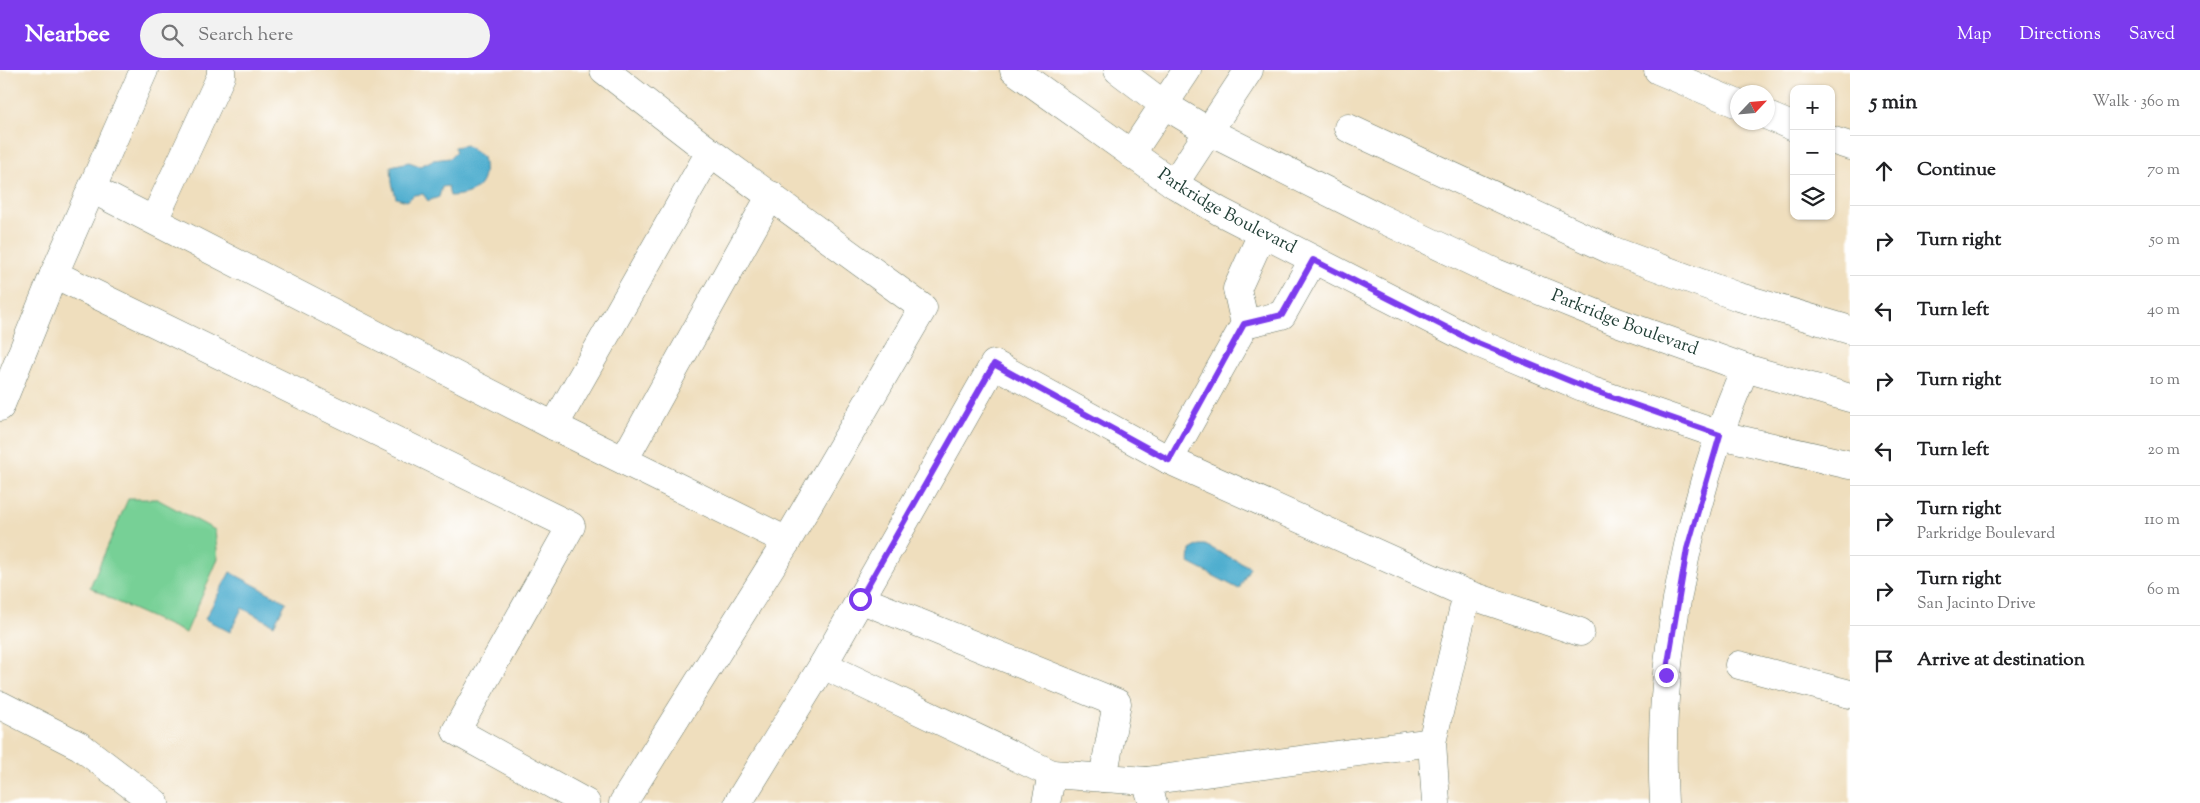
<!DOCTYPE html>
<meta charset="utf-8">
<style>
:root{--surface:#fff;--page:#f2f2f2;--text:#202124;--muted:#757577;--line:#e0e0e0;--accent:#7c3aed}
body{margin:0;font-family:"Sorts Mill Goudy",serif;background:var(--page);color:var(--text)}
.controls{position:absolute;right:15px;top:15px;display:grid;overflow:hidden;border-radius:10px;box-shadow:0 1px 4px #0004}
.controls button{width:45px;height:45px;display:grid;place-items:center;padding:0;border:0;border-bottom:1px solid var(--line);background:var(--surface);color:var(--text);font:25px sans-serif}
.compass{position:absolute;left:1730px;top:15px;width:45px;height:45px;border-radius:50%;background:var(--surface);box-shadow:0 1px 4px #0004;rotate:64deg}
.stop{position:absolute;width:15px;height:15px;margin:-11px;border:4px solid #7c3aed;border-radius:50%;background:#fff}
.stop.end{background:#7c3aed;border-color:#fff;box-shadow:0 1px 5px #0008}
.list{margin:0;padding:0;list-style:none}
h2{display:flex;justify-content:space-between;align-items:center;height:65px;margin:0;padding:0 20px;font-size:21px}
h2 small{font-size:16px;font-weight:400;color:var(--muted)}
.list li{display:grid;grid-template-columns:32px 1fr auto;gap:15px;align-items:center;box-sizing:border-box;height:70px;padding:0 20px;border-top:1px solid var(--line)}
.list b{display:block;font-size:19px;white-space:nowrap}
.list p{margin:0;font-size:16px;white-space:nowrap;color:var(--muted)}
.list em{font-size:16px;font-style:normal;color:var(--muted)}
.icon{flex:none;width:28px;height:28px;fill:none;stroke:currentColor;stroke-width:2;stroke-linecap:round;stroke-linejoin:round}
.map{position:relative;flex:none;width:1850px;height:733px;overflow:hidden}
header{display:flex;align-items:center;gap:30px;box-sizing:border-box;height:70px;padding:0 25px;background:var(--accent);color:#fff}
header strong{font-size:24px}
nav{display:flex;gap:28px;margin-inline-start:auto;font-size:18px}
.search{width:350px;height:45px;background:var(--page);display:flex;align-items:center;gap:12px;box-sizing:border-box;padding:0 18px;border-radius:28px;color:var(--muted);font-size:19px}
main{display:flex}
aside{flex:1;background:var(--surface)}
.map>svg:first-child{display:block}
.green{fill:#77d096;stroke:#4b8665}
.water{fill:#50aecf;stroke:#387682}
.lines{fill:none;stroke-linecap:round;stroke-linejoin:round}
.minor-casing{stroke:#687564;stroke-width:29}
.minor{stroke:#fff;stroke-width:28}
.route{stroke:#7c3aed;stroke-width:6}
.labels{text-anchor:middle;dominant-baseline:central;stroke-width:4.5;stroke-linejoin:round;paint-order:stroke}
.street-label{font-size:18px;fill:#1f3d34;stroke:#fff}
</style>
<header>
<strong>Nearbee</strong>
<div class="search"><svg class="icon" aria-label="search" viewBox="0 0 24 24"><circle cx="10" cy="10" r="6"/><path d="M15 15l6 6"/></svg>Search here</div>
<nav><a>Map</a><a>Directions</a><a>Saved</a></nav>
</header>
<main>
<div class="map">
<svg width="1850" height="733" viewBox="0 0 1850 733">
<rect width="100%" height="100%" fill="#fff"/>
<filter id="ink" filterUnits="userSpaceOnUse"><feTurbulence type="fractalNoise" baseFrequency=".02" numOctaves="2"/><feDisplacementMap in="SourceGraphic" scale="10" xChannelSelector="R" yChannelSelector="G"/><feConvolveMatrix kernelMatrix="1 2 1 2 8 2 1 2 1" color-interpolation-filters="sRGB"/></filter>
<filter id="wash" filterUnits="userSpaceOnUse"><feTurbulence type="fractalNoise" baseFrequency=".0096" numOctaves="4" result="noise"/><feDisplacementMap in="SourceGraphic" scale="20" xChannelSelector="R" yChannelSelector="G"/><feGaussianBlur stdDeviation="1.12" result="paint"/><feColorMatrix in="noise" values="0 0 0 0 0 0 0 0 0 0 0 0 0 0 0 0 0 1.4 0 .05"/><feComposite in="paint" operator="in"/></filter>
<g filter="url(#wash)">
<rect width="100%" height="100%" fill="#efdebd"/>
<path class="green" d="M128,429H157L215,460L218,489L186,563L119,533L90,517Z"/>
<g class="water">
<path d="M466,75L483,87C489,115 476,125 450,126L448,116L442,117L439,127L428,131L423,124L414,125L407,131L396,128L392,113L391,96L409,92L420,96L433,90L450,88L456,82L454,77Z"/>
<path d="M1199,475H1205L1250,497L1239,519L1189,493L1190,480Z"/>
<path d="M230,502L286,532L274,555L242,538L230,562L205,549Z"/>
</g>
</g>
<g filter="url(#ink)">
<g class="lines">
<g class="minor-casing">
<g id="minor">
<path d="M604,0L710,82L923,238L787,471L623,733"/>
<path id="s1" d="M1014,0L1174,114L1219,141L1473,271L1592,321L1720,365L1850,395"/>
<path id="s2" d="M1118,0L1163,34L1208,61L1378,147L1496,203L1617,252L1745,298L1850,328"/>
<path d="M1658,0L1738,34"/>
<path d="M1768,46L1794,57"/>
<path d="M1348,58L1611,180L1736,226L1850,260"/>
<path d="M1831,70L1850,76"/>
<path d="M1131,84L1187,0"/>
<path d="M1174,114L1249,0"/>
<path d="M92,119L554,356L787,471"/>
<path d="M154,150L221,6V0"/>
<path d="M54,204L571,456L456,661L586,733"/>
<path d="M1245,254L1282,245L1313,190"/>
<path d="M0,337L54,204L144,0"/>
<path d="M554,356L710,82"/>
<path d="M624,390L771,125"/>
<path d="M1169,390L1245,254L1237,219L1262,164"/>
<path d="M1467,524L1580,562"/>
<path d="M860,529L1117,633L1103,708"/>
<path d="M823,595L1052,704L1146,711"/>
<path d="M1739,595L1850,624"/>
<path d="M0,635L80,676L155,733"/>
<path d="M738,733L823,595L994,294L1169,390L1467,524L1432,672L1436,733"/>
<path d="M1046,733L1052,704"/>
<path d="M1153,733L1146,711L1432,672"/>
<path d="M1664,733C1656,589 1689,430 1745,298"/>
</g>
</g>
<use href="#minor" class="minor"/>
</g>
</g>
<g class="lines" filter="url(#ink)">
<path class="route" d="M860,529L994,294L1169,390L1244,254L1282,245L1313,190L1473,271L1592,320L1720,365L1687,479L1666,605"/>
</g>
<g class="labels">
<g class="street-label">
<text stroke="none"><textPath href="#s1" startOffset="256">Parkridge Boulevard</textPath></text>
<text stroke="none"><textPath href="#s2" startOffset="568">Parkridge Boulevard</textPath></text>
</g>
</g>
</svg>
<div class="controls">
<button>+</button>
<button>−</button>
<button><svg class="icon" aria-label="layers" viewBox="0 0 24 24"><path d="M12 4l9 5-9 5-9-5zM3 14l9 5 9-5"/></svg></button>
</div>
<svg class="compass" viewBox="-18 -18 36 36"><path d="M0-13l5 13h-10z" fill="#e53935"/><path d="M0 13l5-13h-10z" fill="#757577"/></svg>
<div class="stop" style="left:860px;top:529px"></div>
<div class="stop end" style="left:1666px;top:605px"></div>
</div>
<aside>
<h2>5 min<small>Walk · 360 m</small></h2>
<ul class="list">
<li><svg class="icon" aria-label="ahead" viewBox="0 0 24 24"><path d="M12 20V5M6 11l6-6 6 6"/></svg><div><b>Continue</b></div><em>70 m</em></li>
<li><svg class="icon" aria-label="right" viewBox="0 0 24 24"><path d="M7 20v-9h11M14 6l5 5-5 5"/></svg><div><b>Turn right</b></div><em>50 m</em></li>
<li><svg class="icon" aria-label="left" viewBox="0 0 24 24"><path d="M17 20v-9H6M10 6l-5 5 5 5"/></svg><div><b>Turn left</b></div><em>40 m</em></li>
<li><svg class="icon" aria-label="right" viewBox="0 0 24 24"><path d="M7 20v-9h11M14 6l5 5-5 5"/></svg><div><b>Turn right</b></div><em>10 m</em></li>
<li><svg class="icon" aria-label="left" viewBox="0 0 24 24"><path d="M17 20v-9H6M10 6l-5 5 5 5"/></svg><div><b>Turn left</b></div><em>20 m</em></li>
<li><svg class="icon" aria-label="right" viewBox="0 0 24 24"><path d="M7 20v-9h11M14 6l5 5-5 5"/></svg><div><b>Turn right</b><p>Parkridge Boulevard</p></div><em>110 m</em></li>
<li><svg class="icon" aria-label="right" viewBox="0 0 24 24"><path d="M7 20v-9h11M14 6l5 5-5 5"/></svg><div><b>Turn right</b><p>San Jacinto Drive</p></div><em>60 m</em></li>
<li><svg class="icon" aria-label="arrive" viewBox="0 0 24 24"><path d="M6 21V4h12l-3 4 3 4H6"/></svg><div><b>Arrive at destination</b></div></li>
</ul>
</aside>
</main>
